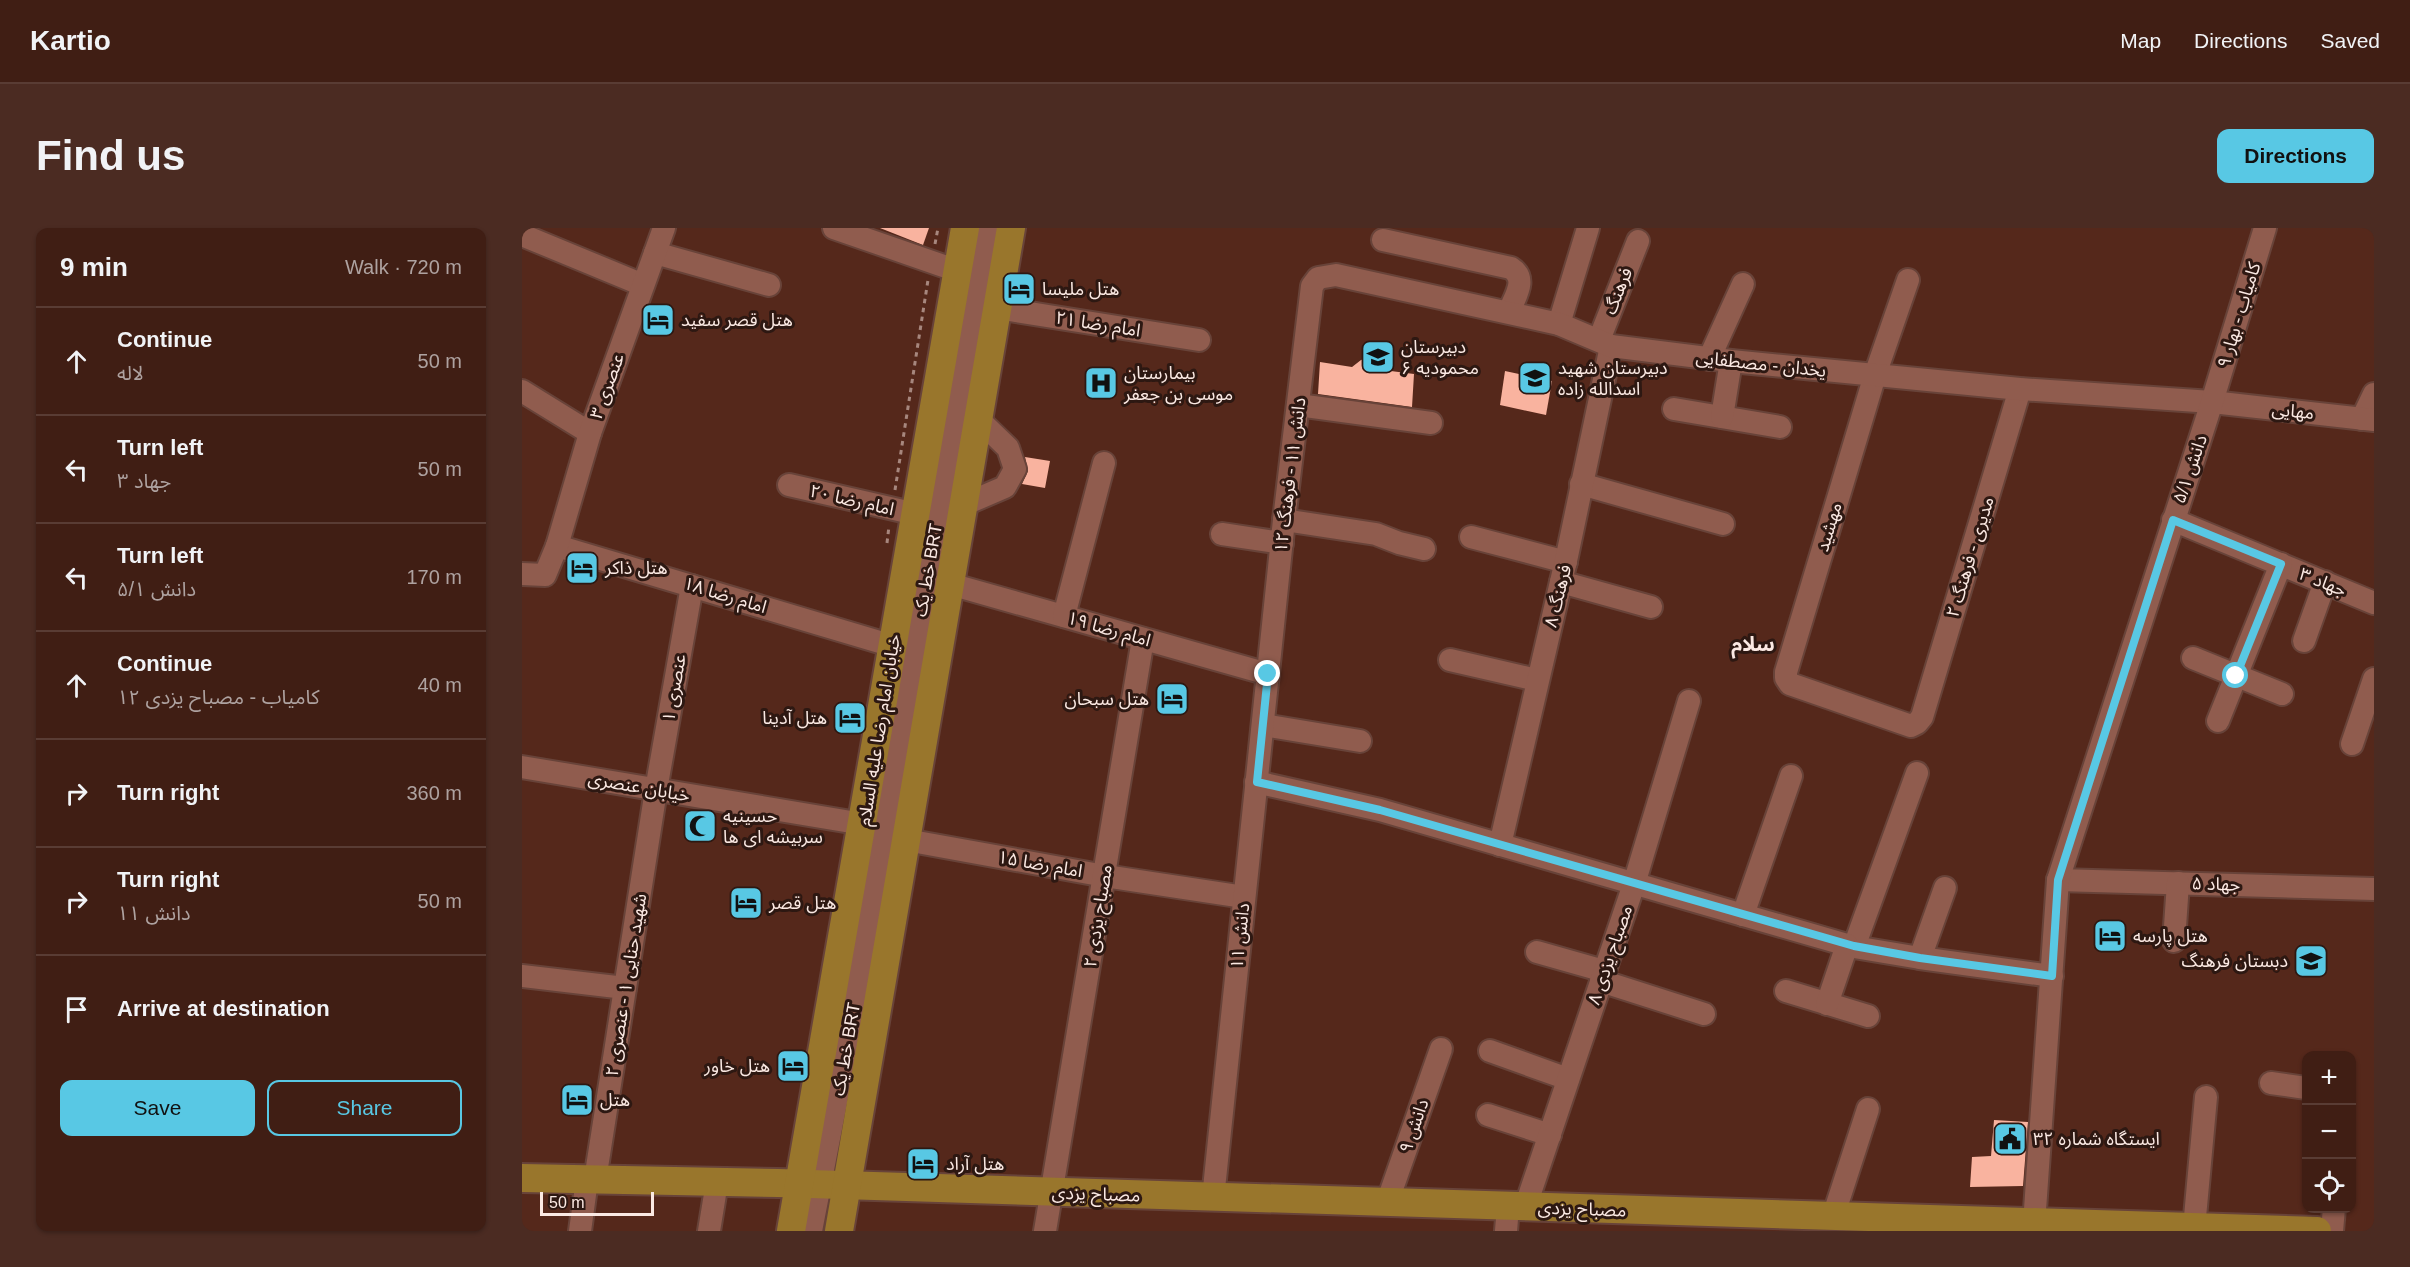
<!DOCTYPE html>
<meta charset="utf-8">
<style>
:root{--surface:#401e14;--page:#4b2b22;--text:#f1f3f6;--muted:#aea2a0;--line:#593c34;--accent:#58c8e4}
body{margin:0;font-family:Arial,"Noto Sans Arabic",sans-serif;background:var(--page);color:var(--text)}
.controls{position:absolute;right:18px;bottom:18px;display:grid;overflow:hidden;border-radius:12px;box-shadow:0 2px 4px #0004}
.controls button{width:54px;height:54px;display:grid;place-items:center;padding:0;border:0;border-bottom:2px solid var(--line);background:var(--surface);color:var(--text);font:30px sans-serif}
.scale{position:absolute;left:18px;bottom:15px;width:114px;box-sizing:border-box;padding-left:6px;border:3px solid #fbe9e3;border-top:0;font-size:16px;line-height:21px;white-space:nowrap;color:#fbe9e3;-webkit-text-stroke:4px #2d1812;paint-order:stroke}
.stop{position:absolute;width:18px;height:18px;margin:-14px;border:4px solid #58c8e4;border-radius:50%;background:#fff}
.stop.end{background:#58c8e4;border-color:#fff;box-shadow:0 2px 6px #0008}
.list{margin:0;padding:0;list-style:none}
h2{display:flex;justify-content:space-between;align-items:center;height:78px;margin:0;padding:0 24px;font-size:26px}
h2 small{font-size:20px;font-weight:400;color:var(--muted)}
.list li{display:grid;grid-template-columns:39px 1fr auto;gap:18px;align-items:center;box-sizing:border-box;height:108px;padding:0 24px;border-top:2px solid var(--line)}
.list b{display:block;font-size:22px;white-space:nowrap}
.list p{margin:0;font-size:20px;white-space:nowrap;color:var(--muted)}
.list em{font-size:20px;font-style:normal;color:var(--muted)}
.actions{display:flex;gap:12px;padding:18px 24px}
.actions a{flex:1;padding:14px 0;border:2px solid var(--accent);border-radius:12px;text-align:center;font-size:21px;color:var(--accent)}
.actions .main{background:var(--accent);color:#111}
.icon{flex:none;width:33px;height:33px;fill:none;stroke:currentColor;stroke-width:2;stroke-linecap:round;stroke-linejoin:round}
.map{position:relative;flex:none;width:1852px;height:1003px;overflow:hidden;border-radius:12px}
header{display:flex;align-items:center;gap:36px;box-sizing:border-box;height:84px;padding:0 30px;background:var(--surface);border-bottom:2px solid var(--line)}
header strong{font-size:28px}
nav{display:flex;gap:33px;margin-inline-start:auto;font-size:21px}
.intro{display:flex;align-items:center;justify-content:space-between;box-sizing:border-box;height:144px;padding:0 36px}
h1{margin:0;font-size:42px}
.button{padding:15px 27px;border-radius:12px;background:var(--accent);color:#111;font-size:21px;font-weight:700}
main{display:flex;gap:36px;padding:0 36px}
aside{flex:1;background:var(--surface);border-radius:12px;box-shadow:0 2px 4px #0004}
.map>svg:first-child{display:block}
.building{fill:#f9b39f}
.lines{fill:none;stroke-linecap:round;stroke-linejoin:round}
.minor-casing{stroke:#684339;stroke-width:26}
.major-casing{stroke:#684339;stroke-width:32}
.path{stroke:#a7877e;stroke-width:3;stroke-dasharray:4.5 4.5;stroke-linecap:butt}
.minor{stroke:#905c4e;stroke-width:22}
.major{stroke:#99762c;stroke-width:28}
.route{stroke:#58c8e4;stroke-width:8}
.labels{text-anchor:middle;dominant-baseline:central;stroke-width:6;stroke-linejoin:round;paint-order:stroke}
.poi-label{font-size:18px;fill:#fbe9e3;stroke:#2d1812;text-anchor:start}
.street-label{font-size:18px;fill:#fbe9e3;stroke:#2d1812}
.neighbourhood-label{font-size:20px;font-weight:bold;fill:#fbe9e3;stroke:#2d1812}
</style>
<header>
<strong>Kartio</strong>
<nav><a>Map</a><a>Directions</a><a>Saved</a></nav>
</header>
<div class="intro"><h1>Find us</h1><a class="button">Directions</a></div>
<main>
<aside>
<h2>9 min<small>Walk · 720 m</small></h2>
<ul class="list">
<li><svg class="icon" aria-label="ahead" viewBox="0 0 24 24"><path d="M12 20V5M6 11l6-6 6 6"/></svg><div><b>Continue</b><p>لاله</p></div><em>50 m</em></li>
<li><svg class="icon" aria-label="left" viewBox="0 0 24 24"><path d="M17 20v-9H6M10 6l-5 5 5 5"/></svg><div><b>Turn left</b><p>جهاد ۳</p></div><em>50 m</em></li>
<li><svg class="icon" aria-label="left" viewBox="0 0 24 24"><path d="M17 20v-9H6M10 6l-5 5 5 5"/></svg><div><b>Turn left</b><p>دانش ۵/۱</p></div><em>170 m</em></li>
<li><svg class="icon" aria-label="ahead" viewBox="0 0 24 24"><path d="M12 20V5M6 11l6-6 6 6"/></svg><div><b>Continue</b><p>کامیاب - مصباح یزدی ۱۲</p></div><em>40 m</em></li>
<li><svg class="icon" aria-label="right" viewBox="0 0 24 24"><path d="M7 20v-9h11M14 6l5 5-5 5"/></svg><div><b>Turn right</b></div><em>360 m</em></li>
<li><svg class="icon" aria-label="right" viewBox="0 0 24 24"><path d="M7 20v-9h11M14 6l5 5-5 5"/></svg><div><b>Turn right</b><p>دانش ۱۱</p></div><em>50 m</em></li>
<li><svg class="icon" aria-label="arrive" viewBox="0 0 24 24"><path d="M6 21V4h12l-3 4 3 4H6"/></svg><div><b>Arrive at destination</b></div></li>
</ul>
<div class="actions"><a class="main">Save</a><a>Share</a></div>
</aside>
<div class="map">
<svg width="1852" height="1003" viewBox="0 0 1852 1003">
<rect width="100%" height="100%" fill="#55281b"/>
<g class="building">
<path d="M358,0H407L401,17Z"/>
<path d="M845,130L853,131L861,142L892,146L890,179L796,166L798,134L830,139L839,132Z"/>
<path d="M983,143L1030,153L1024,187L978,177Z"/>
<path d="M503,229L528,233L523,260L500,256L506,243Z"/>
<path d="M1472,892L1506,894L1501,958L1448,959L1450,929L1469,928Z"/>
</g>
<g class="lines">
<g class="minor-casing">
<g id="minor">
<path d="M312,0L436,43"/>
<path d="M0,7L121,57"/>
<path d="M861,12L989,40C1006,51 993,68 987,84"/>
<path d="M133,25L247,57"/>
<path d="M1386,52L1353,147L1264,444V450L1268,456L1389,498L1395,495L1400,489L1498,161"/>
<path d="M475,80L677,112"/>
<path d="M1037,96L1066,0"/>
<path d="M1077,112L1116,13"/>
<path d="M1187,131L1221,56"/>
<path d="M0,163L68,205"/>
<path d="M776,177L909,195"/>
<path d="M1152,181L1258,199"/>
<path d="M1200,189L1209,133"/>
<path d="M1840,191L1852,166"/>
<path d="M1059,256L1201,296"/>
<path d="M267,257L394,286"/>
<path d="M441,277L483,259L493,241L486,220L456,191"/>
<path d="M762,292L854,306L877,315L902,321"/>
<path d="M1651,292L1852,375"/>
<path d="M700,306L760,315"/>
<path d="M949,309L1044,334"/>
<path d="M35,318L371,418"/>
<path d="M0,346L23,347L35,318L68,205L142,0"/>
<path d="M1039,354L1129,379"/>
<path d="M428,356L746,446"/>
<path d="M542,388L582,235"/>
<path d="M1782,413L1803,354"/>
<path d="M1671,430L1760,466"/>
<path d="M928,432L1015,452"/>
<path d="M1696,493L1759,336"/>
<path d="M741,497L838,513"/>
<path d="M1830,516L1852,451"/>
<path d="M0,539L341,596"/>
<path d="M734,554L858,582L1332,719L1398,730L1530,748"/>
<path d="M384,612L583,648L722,669"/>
<path d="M978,617L1045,328L1089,118"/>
<path d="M1536,652L1852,661"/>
<path d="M1221,687L1269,548"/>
<path d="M1652,713L1656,655"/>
<path d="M1332,719L1395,545"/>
<path d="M1015,724L1082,743"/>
<path d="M1398,730L1423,660"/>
<path d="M0,748L103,760"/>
<path d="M1079,753L1182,786"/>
<path d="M1264,763L1346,788"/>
<path d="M1305,776L1325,717"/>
<path d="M968,823L1046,851"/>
<path d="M1749,855L1784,860"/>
<path d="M966,887L1028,907"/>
<path d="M73,952L134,562L170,358"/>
<path d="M691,970L762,292L790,58L796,50L814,47L1037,96L1089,118L1209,133L1498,161L1690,174L1852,192"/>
<path d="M865,975L919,821"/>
<path d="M1003,980L1112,656L1167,473"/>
<path d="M1311,989L1346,881"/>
<path d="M1512,996L1536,652L1690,174L1743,0"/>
<path d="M1672,1000L1684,869"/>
<path d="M58,1003L65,952"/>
<path d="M187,1003L195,954"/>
<path d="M289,1003L323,828L465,0"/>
<path d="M523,1003L621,411"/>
<path d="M984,1003L986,979"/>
<path d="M1810,1003L1812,980"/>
</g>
</g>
<g class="major-casing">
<g id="major">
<path d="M0,950L256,955L1795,1003"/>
<path d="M269,1003L443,0"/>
<path d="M317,1003L489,0"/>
</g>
</g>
<g class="path">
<path d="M413,16L416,0"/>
<path d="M373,262L406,52"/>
<path d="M365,315L367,298"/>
</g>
<use href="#minor" class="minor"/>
<use href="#major" class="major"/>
</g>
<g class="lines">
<path class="route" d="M746,446L735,554L858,582L1332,718L1398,730L1530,748L1536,652L1651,292L1759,336L1714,448"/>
</g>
<defs>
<g id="hotel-square" transform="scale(1.725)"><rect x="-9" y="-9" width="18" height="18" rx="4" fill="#58c8e4" stroke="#2d1812"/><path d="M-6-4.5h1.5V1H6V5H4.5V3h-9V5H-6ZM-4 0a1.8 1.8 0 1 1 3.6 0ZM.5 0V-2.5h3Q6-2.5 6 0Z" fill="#111"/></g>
<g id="school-square" transform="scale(1.725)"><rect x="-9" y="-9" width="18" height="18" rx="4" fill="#58c8e4" stroke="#2d1812"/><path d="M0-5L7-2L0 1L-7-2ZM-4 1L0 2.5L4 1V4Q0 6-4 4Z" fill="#111"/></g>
<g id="hospital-square" transform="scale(1.725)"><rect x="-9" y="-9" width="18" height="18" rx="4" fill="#58c8e4" stroke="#2d1812"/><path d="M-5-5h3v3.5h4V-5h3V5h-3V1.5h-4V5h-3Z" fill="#111"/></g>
<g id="mosque-square" transform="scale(1.725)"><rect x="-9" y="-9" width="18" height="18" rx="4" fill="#58c8e4" stroke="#2d1812"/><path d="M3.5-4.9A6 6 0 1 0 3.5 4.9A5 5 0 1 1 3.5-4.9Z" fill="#111"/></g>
<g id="civic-square" transform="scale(1.725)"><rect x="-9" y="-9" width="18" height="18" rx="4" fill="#58c8e4" stroke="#2d1812"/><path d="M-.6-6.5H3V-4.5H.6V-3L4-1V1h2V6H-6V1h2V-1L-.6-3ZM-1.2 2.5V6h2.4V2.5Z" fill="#111"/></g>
</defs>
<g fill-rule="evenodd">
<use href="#hotel-square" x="497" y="61"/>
<use href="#hotel-square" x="136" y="92"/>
<use href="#school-square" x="856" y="129"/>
<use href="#school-square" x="1013" y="150"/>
<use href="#hospital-square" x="579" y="155"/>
<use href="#hotel-square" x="60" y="340"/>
<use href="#hotel-square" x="650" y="471"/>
<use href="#hotel-square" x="328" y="490"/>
<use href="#mosque-square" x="178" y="598"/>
<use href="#hotel-square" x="224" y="675"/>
<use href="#hotel-square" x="1588" y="708"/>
<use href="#school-square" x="1789" y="733"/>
<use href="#hotel-square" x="271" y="838"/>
<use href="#hotel-square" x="55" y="872"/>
<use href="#civic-square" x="1488" y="911"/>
<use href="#hotel-square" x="401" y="936"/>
</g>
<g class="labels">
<g class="poi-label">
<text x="520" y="61">هتل ملیسا</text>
<text x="159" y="92">هتل قصر سفید</text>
<text x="879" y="119">دبیرستان<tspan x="879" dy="21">محمودیه ۶</tspan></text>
<text x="1036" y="140">دبیرستان شهید<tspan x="1036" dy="21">اسدالله زاده</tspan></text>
<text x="602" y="145">بیمارستان<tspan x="602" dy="21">موسی بن جعفر</tspan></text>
<text x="83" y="340">هتل ذاکر</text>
<text x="627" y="471" text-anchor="end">هتل سبحان</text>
<text x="305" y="490" text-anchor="end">هتل آدینا</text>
<text x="201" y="588">حسینیه<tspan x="201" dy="21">سربیشه ای ها</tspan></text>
<text x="247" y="675">هتل قصر</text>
<text x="1611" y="708">هتل پارسه</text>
<text x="1766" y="733" text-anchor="end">دبستان فرهنگ</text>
<text x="248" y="838" text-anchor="end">هتل خاور</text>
<text x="78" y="872">هتل</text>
<text x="1511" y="911">ایستگاه شماره ۳۲</text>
<text x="424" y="936">هتل آراد</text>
</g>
<g class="street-label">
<text transform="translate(1096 63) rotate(-68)">فرهنگ</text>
<text transform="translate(1717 87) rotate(-73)">کامیاب - بهار ۹</text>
<text transform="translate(576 96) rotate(9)">امام رضا ۲۱</text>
<text transform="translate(1239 136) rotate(6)">یخدان - مصطفایی</text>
<text transform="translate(85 158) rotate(-70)">عنصری ۳</text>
<text transform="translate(1771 183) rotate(6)">مهایی</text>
<text transform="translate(1668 241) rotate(-71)">دانش ۵/۱</text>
<text transform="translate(768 247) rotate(-83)">دانش ۱۱ - فرهنگ ۱۲</text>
<text transform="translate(330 272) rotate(13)">امام رضا ۲۰</text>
<text transform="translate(1307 299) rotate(-73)">مهشید</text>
<text transform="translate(1448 329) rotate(-73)">مدیری - فرهنگ ۲</text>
<text transform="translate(406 342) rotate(-80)">خط یک BRT</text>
<text transform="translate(1801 354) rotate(22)">جهاد ۳</text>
<text transform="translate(203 367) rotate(17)">امام رضا ۱۸</text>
<text transform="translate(1036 368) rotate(-76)">فرهنگ ۸</text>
<text transform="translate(587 401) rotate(16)">امام رضا ۱۹</text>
<text transform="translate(152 460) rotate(-80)">عنصری ۱</text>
<text transform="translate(357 502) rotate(-81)">خیابان امام رضا علیه السلام</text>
<text transform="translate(117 559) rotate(10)">خیابان عنصری</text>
<text transform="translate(518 636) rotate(10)">امام رضا ۱۵</text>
<text transform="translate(1694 656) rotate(2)">جهاد ۵</text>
<text transform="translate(576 688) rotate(-81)">مصباح یزدی ۲</text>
<text transform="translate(718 708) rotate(-84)">دانش ۱۱</text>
<text transform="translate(1088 727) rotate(-71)">مصباح یزدی ۸</text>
<text transform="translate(104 757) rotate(-81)">شهید حنایی ۱ - عنصری ۲</text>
<text transform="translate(324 821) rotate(-80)">خط یک BRT</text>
<text transform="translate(892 898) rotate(-71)">دانش ۹</text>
<text transform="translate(574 966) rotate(2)">مصباح یزدی</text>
<text transform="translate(1060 981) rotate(2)">مصباح یزدی</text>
</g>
<g class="neighbourhood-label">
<text x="1231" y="416">سلام</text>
</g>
</g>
</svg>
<div class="controls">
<button>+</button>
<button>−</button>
<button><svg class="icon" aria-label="locate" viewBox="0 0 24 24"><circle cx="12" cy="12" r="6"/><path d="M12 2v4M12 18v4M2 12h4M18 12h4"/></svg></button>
</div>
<div class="scale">50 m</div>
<div class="stop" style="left:1714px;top:448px"></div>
<div class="stop end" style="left:746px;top:446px"></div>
</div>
</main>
